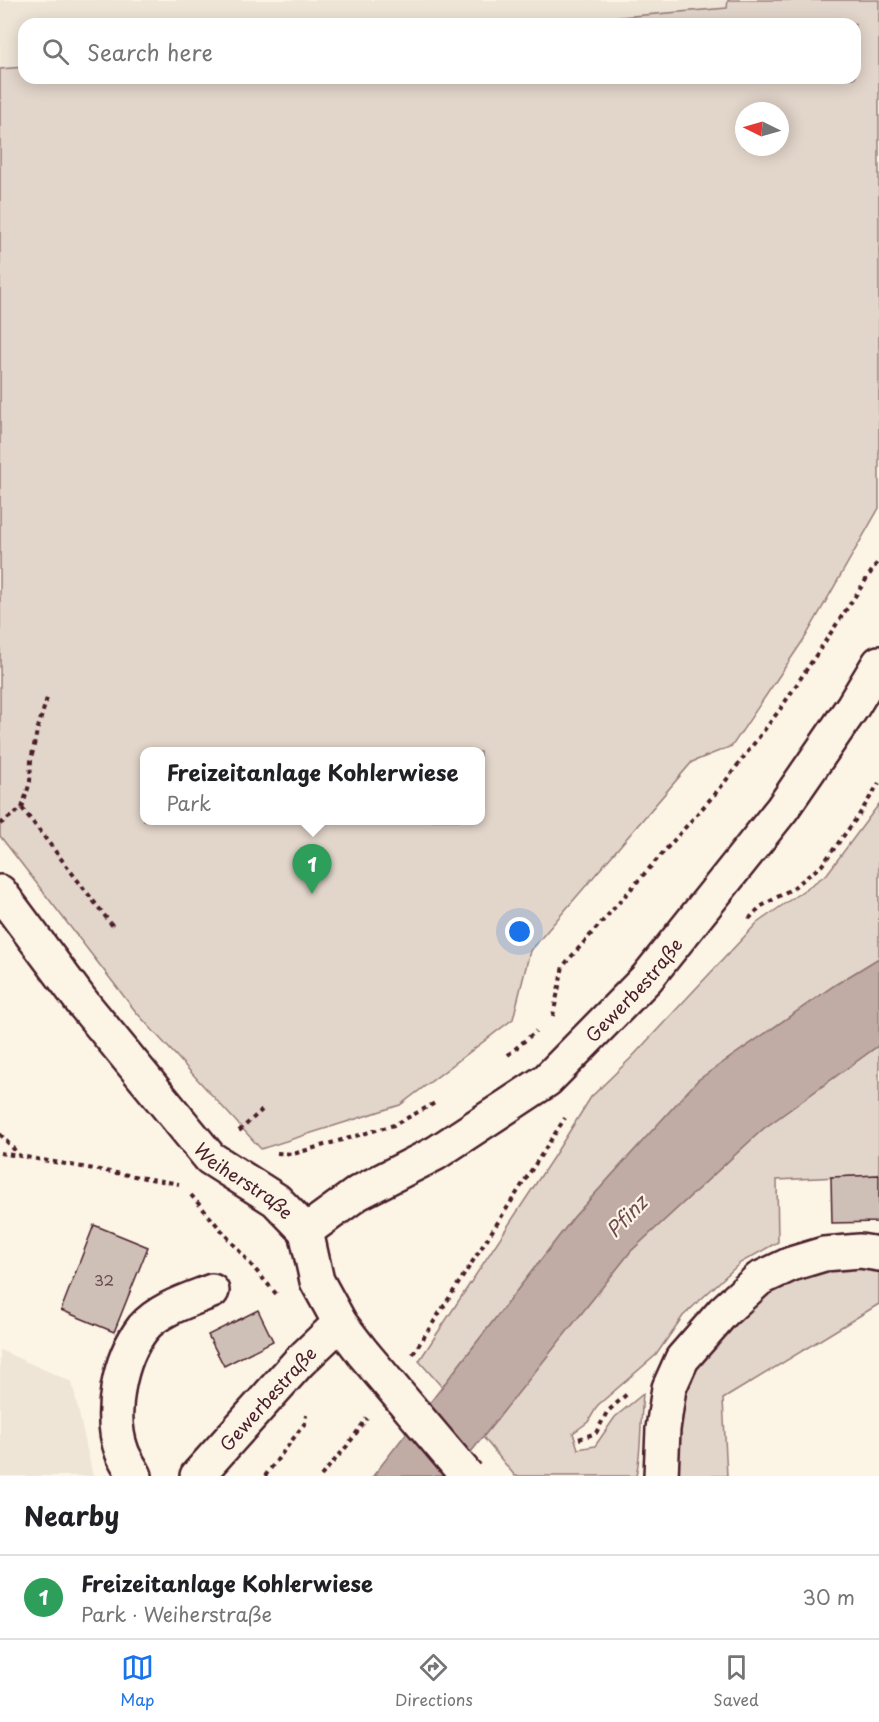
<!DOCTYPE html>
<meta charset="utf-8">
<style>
:root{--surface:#fff;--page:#f6f6f6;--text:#202124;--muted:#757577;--line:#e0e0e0;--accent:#1a73e8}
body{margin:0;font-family:"Playpen Sans",sans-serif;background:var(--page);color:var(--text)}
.compass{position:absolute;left:735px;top:102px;width:54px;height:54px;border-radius:50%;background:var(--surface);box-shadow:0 3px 15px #0003;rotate:275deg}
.you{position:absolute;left:520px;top:932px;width:21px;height:21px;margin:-15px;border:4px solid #fff;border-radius:50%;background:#1a73e8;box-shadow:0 0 0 9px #1a73e833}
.badge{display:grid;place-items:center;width:39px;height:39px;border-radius:50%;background:var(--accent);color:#fff;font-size:20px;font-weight:700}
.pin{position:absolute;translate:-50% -50px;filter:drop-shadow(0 2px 3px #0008)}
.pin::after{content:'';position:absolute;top:32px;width:21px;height:18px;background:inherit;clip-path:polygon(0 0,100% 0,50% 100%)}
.popup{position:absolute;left:140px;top:747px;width:345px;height:78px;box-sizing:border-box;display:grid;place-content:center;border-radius:12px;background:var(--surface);filter:drop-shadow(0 2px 4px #0005);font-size:20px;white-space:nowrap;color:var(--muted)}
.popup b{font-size:22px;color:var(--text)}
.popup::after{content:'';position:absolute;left:50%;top:100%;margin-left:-12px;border:12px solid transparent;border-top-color:var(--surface)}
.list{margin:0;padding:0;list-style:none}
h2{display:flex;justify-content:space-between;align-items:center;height:78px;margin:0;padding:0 24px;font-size:26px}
h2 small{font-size:20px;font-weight:400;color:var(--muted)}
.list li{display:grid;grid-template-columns:39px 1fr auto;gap:18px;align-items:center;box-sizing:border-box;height:84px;padding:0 24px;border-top:2px solid var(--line)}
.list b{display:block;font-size:22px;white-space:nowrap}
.list p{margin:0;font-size:20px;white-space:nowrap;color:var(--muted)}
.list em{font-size:20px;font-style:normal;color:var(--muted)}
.icon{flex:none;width:33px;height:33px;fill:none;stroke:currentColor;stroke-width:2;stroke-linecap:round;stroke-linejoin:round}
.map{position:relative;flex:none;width:879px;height:1476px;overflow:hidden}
.search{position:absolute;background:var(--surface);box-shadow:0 3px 15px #0003;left:18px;right:18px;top:18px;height:66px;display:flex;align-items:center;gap:15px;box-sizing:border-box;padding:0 21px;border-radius:18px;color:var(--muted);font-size:22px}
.sheet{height:162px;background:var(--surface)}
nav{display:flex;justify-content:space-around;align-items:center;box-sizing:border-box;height:84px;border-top:2px solid var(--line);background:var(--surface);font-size:16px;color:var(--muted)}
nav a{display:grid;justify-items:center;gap:3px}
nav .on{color:var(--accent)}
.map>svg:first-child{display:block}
.built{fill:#eee5d7}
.green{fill:#e2d5ca;stroke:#967a7a;stroke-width:1.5;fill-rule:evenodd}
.water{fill:#c0aca5;stroke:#917474;stroke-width:1.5}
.building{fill:#cfc0b7;stroke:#4a1f2b;stroke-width:1.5}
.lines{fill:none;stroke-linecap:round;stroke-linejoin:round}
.minor-casing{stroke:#4a1f2b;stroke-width:38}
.path{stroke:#4a1f2b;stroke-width:4;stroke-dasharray:4.5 4.5;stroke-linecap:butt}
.minor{stroke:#fcf5e5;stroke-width:33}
.minor-bridge-casing{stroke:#4a1f2b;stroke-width:38;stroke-linecap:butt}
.minor-bridge{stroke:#fcf5e5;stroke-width:33}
.labels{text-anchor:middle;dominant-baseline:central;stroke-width:4.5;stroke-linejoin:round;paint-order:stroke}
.number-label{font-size:15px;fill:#6b474e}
.street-label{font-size:18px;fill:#4a1f2b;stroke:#fcf5e5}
.water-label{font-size:20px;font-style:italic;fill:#6d4950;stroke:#fcf5e5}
</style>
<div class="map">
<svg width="879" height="1476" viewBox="0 0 879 1476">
<rect width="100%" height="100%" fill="#fcf5e5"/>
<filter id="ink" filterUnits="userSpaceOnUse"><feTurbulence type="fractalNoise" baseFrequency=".0167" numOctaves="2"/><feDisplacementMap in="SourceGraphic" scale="12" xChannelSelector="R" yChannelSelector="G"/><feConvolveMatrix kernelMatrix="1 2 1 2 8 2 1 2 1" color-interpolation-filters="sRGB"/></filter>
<g filter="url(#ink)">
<g class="built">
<path d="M0,0H728V8L537,24H24V67L0,69Z"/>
<path d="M0,1350L72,1382L93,1476H0Z"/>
</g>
<g class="green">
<path d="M728,0H879V508L806,636L732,746L692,762L530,951L513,1019L400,1105L261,1149L136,1012L0,836V69L24,67V78H855V24H537L727,8ZM744,111H780V147H744ZM144,752H480V820H144Z"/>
<path d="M879,804V958L835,985L698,1080L574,1217L442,1387L419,1361L554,1156L591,1097L631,1058L757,923L827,874Z"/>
<path d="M879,1045V1175L777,1180L778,1242L740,1263L683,1316L656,1355L598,1405L588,1422L573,1433L578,1449L595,1446L615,1417L643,1394C640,1422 642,1449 636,1476H515L483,1437L631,1251L763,1129Z"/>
<path d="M833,1264L879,1267V1304L723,1399L727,1476H679L678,1425L685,1383L698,1356L765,1290Z"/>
</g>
<path class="water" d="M879,958V1045L763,1129L631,1251L452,1476H373L574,1217L698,1080L835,985Z"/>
<g class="building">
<path d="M879,1175V1222L832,1223L831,1177Z"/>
<path d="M94,1225L148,1247L114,1332L61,1310Z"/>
<path d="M258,1310L273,1341L224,1366L208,1335Z"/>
</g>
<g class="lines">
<g class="minor-casing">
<g id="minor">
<path id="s1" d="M0,892L82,1002L210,1158L276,1200L306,1231L317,1281L340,1323L363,1353"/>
<path id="s2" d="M306,1231L358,1193L436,1153L547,1080L647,978L782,809L853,706L879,663"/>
<path d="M135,1476C131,1468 125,1460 122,1452C108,1415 119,1359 143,1328C159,1309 189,1300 212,1291"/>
<path id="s3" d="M197,1476L299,1362L340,1323"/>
<path d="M661,1476L663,1429L669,1388L682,1359L723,1312L759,1279L791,1264L824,1254L860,1251L879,1254"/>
</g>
</g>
<g class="path">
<path d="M22,808L30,782L31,760L37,731L47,698"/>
<path d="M0,824L22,808L115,929"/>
<path d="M749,919L760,907L793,888L822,865L859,815L879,783"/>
<path d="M553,1016L563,966L721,787L781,708L879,560"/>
<path d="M508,1055L536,1031"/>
<path d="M239,1131L262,1110"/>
<path d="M0,1134L20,1156L179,1184"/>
<path d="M0,1153L19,1156"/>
<path d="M277,1153L293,1154L394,1125L437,1102"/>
<path d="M191,1195L278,1296"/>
<path d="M413,1354L565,1118"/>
<path d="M579,1439L596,1433L607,1412L627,1394"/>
<path d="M265,1476L305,1423L306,1415"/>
<path d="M321,1476L347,1446L367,1418"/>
</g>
<use href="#minor" class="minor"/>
<g class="minor-bridge-casing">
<path id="minor-bridge" d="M363,1353L467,1476"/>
</g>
<use href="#minor-bridge" class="minor-bridge"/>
</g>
</g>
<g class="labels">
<g class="number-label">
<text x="104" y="1279">32</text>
</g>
<g class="street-label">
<text stroke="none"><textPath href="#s2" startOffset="410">Gewerbestraße</textPath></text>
<text stroke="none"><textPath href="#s1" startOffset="380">Weiherstraße</textPath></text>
<text stroke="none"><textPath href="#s3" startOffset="105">Gewerbestraße</textPath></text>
</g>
<g class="water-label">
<text transform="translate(626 1216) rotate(-46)">Pfinz</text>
</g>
</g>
</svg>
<svg class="compass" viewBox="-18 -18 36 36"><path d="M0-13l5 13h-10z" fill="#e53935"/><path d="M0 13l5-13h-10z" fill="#757577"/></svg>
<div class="you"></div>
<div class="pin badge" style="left:312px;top:894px;background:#2e9e5b">1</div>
<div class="popup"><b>Freizeitanlage Kohlerwiese</b>Park</div>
<div class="search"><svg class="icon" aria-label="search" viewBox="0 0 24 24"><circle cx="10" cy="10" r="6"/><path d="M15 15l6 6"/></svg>Search here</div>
</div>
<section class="sheet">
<h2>Nearby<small></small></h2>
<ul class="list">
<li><span class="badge" style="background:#2e9e5b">1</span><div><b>Freizeitanlage Kohlerwiese</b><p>Park · Weiherstraße</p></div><em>30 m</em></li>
</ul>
</section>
<nav>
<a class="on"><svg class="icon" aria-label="map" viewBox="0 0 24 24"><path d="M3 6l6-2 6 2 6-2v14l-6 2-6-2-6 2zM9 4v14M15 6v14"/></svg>Map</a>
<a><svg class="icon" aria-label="directions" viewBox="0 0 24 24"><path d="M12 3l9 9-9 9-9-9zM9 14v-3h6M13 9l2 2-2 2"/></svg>Directions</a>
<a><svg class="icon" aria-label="saved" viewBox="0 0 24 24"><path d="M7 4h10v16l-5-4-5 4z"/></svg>Saved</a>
</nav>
